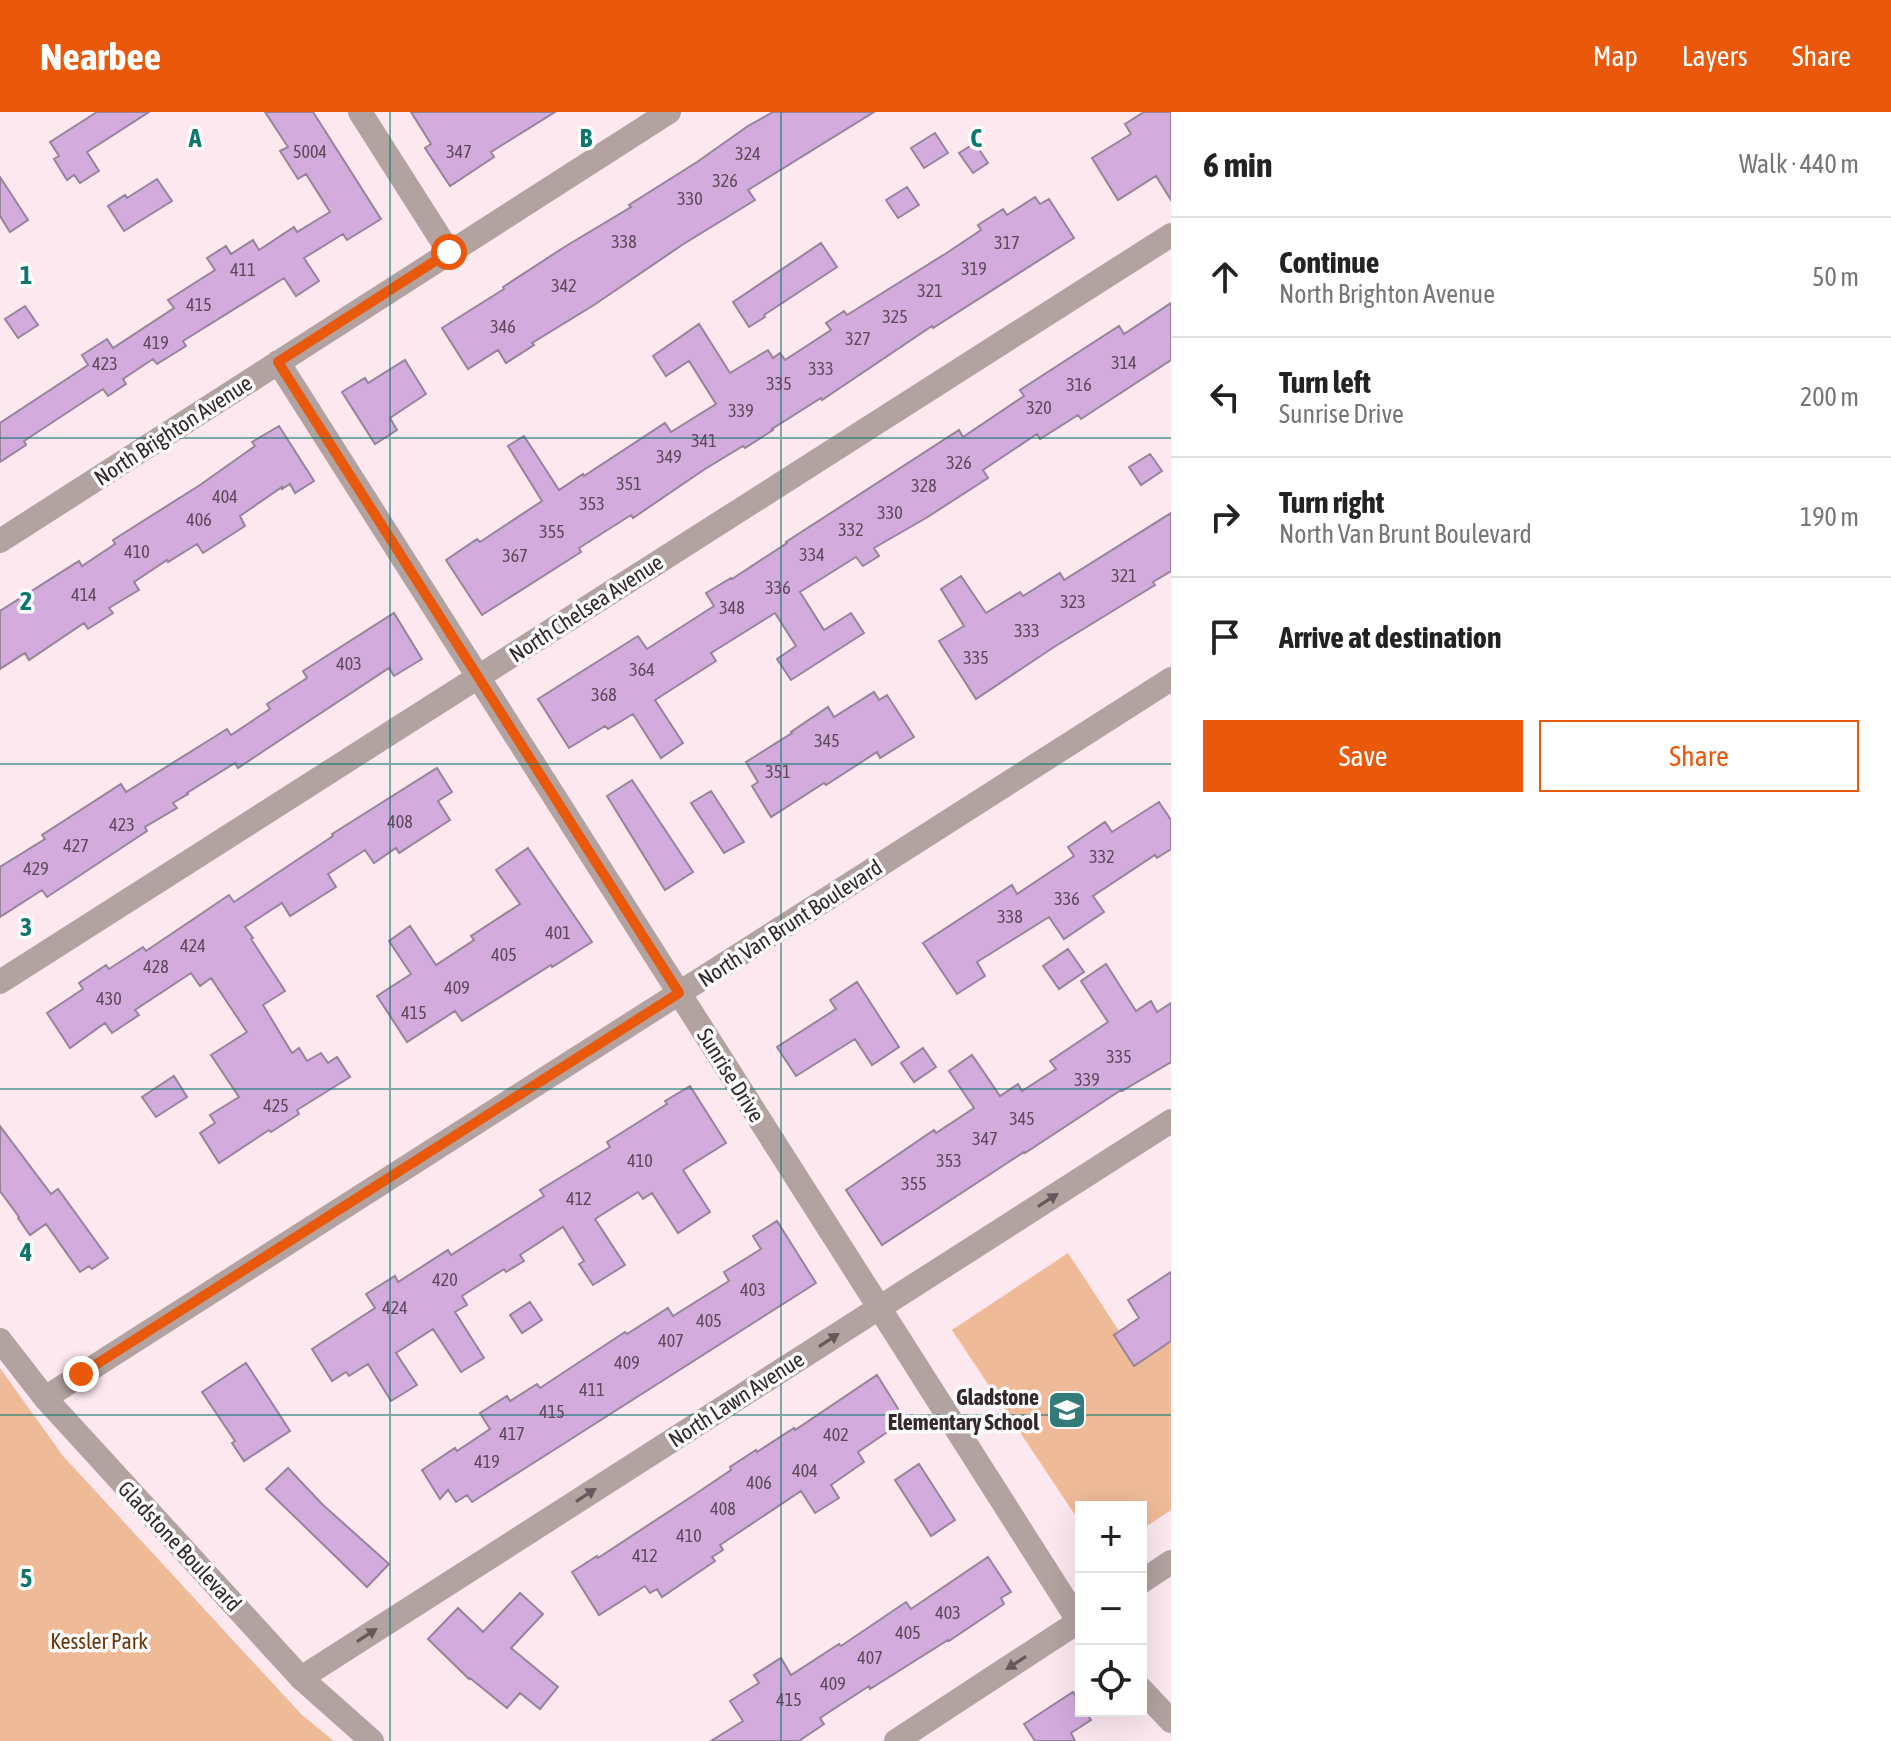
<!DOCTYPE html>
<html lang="en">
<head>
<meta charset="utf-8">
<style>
  :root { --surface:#fff; --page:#f2f2f2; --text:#222; --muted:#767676; --line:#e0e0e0; --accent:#ea580c }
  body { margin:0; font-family:"Asap Condensed",sans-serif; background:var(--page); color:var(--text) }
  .controls { position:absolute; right:24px; bottom:24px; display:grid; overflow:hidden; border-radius:0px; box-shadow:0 8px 32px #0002 }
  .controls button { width:72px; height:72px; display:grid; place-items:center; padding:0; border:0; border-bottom:2px solid var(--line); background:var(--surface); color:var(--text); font:40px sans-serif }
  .stop { position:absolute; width:24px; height:24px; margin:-18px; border:6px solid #ea580c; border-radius:50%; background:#fff }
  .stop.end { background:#ea580c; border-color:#fff; box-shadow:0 2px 8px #0008 }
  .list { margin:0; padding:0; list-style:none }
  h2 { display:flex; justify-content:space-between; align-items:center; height:104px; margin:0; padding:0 32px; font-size:34px }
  h2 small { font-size:26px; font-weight:400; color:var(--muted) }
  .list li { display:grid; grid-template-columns:52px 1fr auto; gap:24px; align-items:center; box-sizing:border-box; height:120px; padding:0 32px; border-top:2px solid var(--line) }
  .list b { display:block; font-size:30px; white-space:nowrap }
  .list p { margin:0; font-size:26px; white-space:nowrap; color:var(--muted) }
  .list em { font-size:26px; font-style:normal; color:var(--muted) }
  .actions { display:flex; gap:16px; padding:24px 32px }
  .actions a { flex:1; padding:18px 0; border:2px solid var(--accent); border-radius:0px; text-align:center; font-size:28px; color:var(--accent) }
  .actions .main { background:var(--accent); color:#fff }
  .icon { flex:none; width:44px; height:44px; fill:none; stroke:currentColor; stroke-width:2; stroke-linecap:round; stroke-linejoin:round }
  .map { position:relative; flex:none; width:1171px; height:1629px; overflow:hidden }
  header { display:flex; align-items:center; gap:48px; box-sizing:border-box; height:112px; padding:0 40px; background:var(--accent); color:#fff }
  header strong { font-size:38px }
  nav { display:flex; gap:44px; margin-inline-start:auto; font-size:28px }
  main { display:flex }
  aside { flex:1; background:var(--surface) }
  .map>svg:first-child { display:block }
  .green { fill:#eeba97 }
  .building { fill:#d3abdd; stroke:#97849b; stroke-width:2 }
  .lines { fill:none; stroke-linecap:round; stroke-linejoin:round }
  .minor { stroke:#b2a2a0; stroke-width:24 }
  .oneway { fill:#67595b }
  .route { stroke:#ea580c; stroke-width:10 }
  .grid { fill:none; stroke:#0f766e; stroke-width:2; stroke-opacity:0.55 }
  .labels { text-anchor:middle; stroke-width:7; stroke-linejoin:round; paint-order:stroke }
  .number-label { font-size:18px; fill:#5c4959 }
  .street-label { font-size:22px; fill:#35282d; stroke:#fcfcfc }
  .poi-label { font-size:22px; font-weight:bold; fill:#35282d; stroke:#fcfcfc; text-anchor:end }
  .park-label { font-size:22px; fill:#6a380b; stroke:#fcfcfc }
  .grid-label { font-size:26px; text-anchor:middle; font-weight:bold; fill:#0f766e; stroke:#fcfcfc; stroke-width:7; stroke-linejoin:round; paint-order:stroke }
</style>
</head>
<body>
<header>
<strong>Nearbee</strong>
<nav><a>Map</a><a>Layers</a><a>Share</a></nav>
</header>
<main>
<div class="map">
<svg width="1171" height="1629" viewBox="0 0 1171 1629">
  <rect width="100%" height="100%" fill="#fde8f0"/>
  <path class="green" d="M1068,1141L1119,1219L1114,1223L1171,1230V1398L1141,1418V1395H1081V1412L952,1218Z
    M0,1256L63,1344L302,1603L334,1629H0Z"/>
  <path class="building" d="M97,0H149L87,40L99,59L80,71L74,63L67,68L54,47L59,44L50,30Z
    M265,0H313L381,107L347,128L343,122L304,146L319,169L296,184L284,166L183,229L186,234L157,252L153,247L123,267L126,272L108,284L103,277L24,329L26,333L0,350V311L88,253L82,243L107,227L113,236L174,196L168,188L215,158L207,146L226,134L231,142L253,128L259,138L294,115L297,120L330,100L306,62L298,67L280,39L288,35Z
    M411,0H555L491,40L494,45L450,74L425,36L431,32Z
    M773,0H874L748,78L755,88L682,133L594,193L532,231L534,233L506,251L498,238L468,257L442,216L504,177L503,175L566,134L631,95L629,93L697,50L748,14Z
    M1144,0H1171V88L1156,64L1118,88L1092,46L1131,22L1125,12Z
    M935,21L948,41L924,56L911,36Z
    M975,31L988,51L973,61L959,41Z
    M0,65L28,108L10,120L0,104Z
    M157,67L172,89L124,119L108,94L125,83L127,86Z
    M907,75L919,93L898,106L886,88Z
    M1035,85L1040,92L1049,87L1074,126L933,216L932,214L822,288L821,286L772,317L773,318L745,336L743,334L705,357L633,406L631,403L579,436L581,440L482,503L446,448L477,427L480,430L542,389L508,334L524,324L559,378L583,362L584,364L665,311L671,320L716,292L689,249L666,264L653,244L699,212L730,261L768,238L773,246L780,241L785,248L831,218L826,211L844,199L847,203L945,142L981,118L978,113L1003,97L1007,103Z
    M821,131L837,155L764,203L765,205L749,215L733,190Z
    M1171,191V248L1081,307L1078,303L1040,327L1037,322L983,358L988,366L926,406L874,436L879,444L863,454L856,445L800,480L824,518L851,501L864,521L791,568L777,547L796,534L775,501L711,541L716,549L655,588L683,631L661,646L633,602L608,617L605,614L569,636L538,587L638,524L647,537L714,494L706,481L731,466L732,467L787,431L786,430L959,318L963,325L1024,284L1020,278L1119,214L1124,222Z
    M25,194L38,213L18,226L5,207Z
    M405,248L426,282L390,306L397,318L375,332L342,280L365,266L368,271Z
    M279,314L314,369L295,381L290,372L282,377V375L240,404L245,414L203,441L197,432L168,450L167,448L134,470L139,478L109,496L113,501L88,517L84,511L29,548L25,541L0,557V499L79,449L82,454L115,432L113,428L200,373L255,334L252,330Z
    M1150,342L1162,359L1141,373L1129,355Z
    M1171,401V459L1153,470L1155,473L1054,535L976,587L939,529L964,514L941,477L961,464L986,501L1020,480L1023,484L1060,461L1064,468Z
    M394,501L422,547L394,564L389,556L238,656L235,651L187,681L188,682L173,691L177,696L145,715L147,719L82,762L47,785L42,778L0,805V755L45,727L42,723L121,672L126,680L227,617L231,623L270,597L267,592L307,566L303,559Z
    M874,580L879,588L887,583L914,625L880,646L877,640L826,673L824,671L771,705L752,674L758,670L746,650L792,621L791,620L828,595L834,605Z
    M437,656L452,680L438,689L450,708L399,741L396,736L374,751L365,738L328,762L336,775L290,804L282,791L245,815L253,826L251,827L285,879L263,893L292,941L299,936L307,949L321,941L328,951L337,945L350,965L297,998L299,1002L271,1020L269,1018L219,1051L200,1021L215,1011L210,1003L239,985L211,943L247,920L211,866L200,874L191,861L135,898L139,903L112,921L105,911L70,936L47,901L83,877L79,871L106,853L109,857L143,835L146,839L229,783L234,790L333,724L332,722L359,705Z
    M632,668L693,760L665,778L607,684Z
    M711,679L744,730L724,741L691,691Z
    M1159,690L1171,708V737L1157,746L1155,743L1093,784L1104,800L1064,827L1049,805L977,850L985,864L957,882L923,831L1012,773L1017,782L1074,744L1068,735L1105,710L1112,720Z
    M528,736L592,830L552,855L551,853L462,909L455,899L407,930L377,884L411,862L389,829L410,814L436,853L474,828L471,824L520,792L496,758Z
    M1068,837L1084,860L1059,877L1043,854Z
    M1106,852L1136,899L1151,889L1157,900L1171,891V950L1122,979L1121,978L1025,1041L1024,1040L882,1133L846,1078L934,1018L936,1021L974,996L949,959L972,943L1000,984L1018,972L1022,979L1056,957L1050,949L1108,910L1081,869Z
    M857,870L899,935L872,953L855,927L796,964L777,935L836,897L830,888Z
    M923,936L936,955L914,970L901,951Z
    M174,964L187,985L156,1005L142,985Z
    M690,974L726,1031L683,1058L710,1100L678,1121L652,1081L643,1087L638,1080L595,1107L625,1153L593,1173L579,1152L584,1149L563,1115L520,1143L524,1149L506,1160L504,1157L462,1184L467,1193L455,1200L484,1246L461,1260L433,1217L396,1241L417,1273L391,1289L368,1252L349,1264L346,1260L332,1269L312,1237L375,1196L366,1182L395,1164L398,1170L448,1138L451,1143L544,1084L540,1078L610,1035L607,1030L667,992L665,989Z
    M0,1014L51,1082L58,1077L108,1146L92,1157L89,1154L80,1160L46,1112L30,1123L18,1106L19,1105L0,1079Z
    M777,1109L816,1171L472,1390L467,1383L456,1390L448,1378L440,1387L422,1358L455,1336L457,1339L490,1317L480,1301L507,1284L510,1289L537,1272L540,1276L625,1220L627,1222L668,1196L673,1204L729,1169L724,1160L761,1137L753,1124Z
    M1171,1160V1229L1134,1254L1114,1223L1139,1206L1128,1188Z
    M530,1190L542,1208L522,1221L510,1203Z
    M246,1251L290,1319L244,1349L232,1331L235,1329L202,1280Z
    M877,1263L905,1308L858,1340L864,1350L831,1373L839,1386L815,1401L801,1379L720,1433L723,1438L712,1445L715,1449L662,1485L657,1477L650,1481L645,1474L599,1503L572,1460L597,1444L598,1446L694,1383L731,1358L730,1355L756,1338L757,1340L794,1316L795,1318Z
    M919,1352L955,1408L931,1424L895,1368Z
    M288,1356L323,1393L389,1452L367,1475L266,1377Z
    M988,1445L1011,1480L1001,1486L1004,1492L949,1529L948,1528L870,1577L869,1574L820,1606L824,1612L799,1629H711L743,1609L730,1589L759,1571L754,1563L781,1546L791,1563L839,1532L841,1534L906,1490L911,1497Z
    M520,1481L543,1502L511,1536L558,1575L540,1597L520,1581L507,1596L470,1566L469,1567L428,1527L458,1496L483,1520Z
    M1073,1580L1081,1593V1599H1085L1091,1608L1071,1621L1075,1629H1035L1024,1612Z"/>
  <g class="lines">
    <path class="minor" d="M360,0L449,140
      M278,250L1081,1513
      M0,429L669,0
      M0,870L1171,123
      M0,1228L45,1286L301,1566L372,1629
      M45,1286L1171,567
      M1141,1470L1171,1450
      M301,1566L1171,1009
      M1141,1577L1171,1609
      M896,1629L1081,1508"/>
  </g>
  <defs><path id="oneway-solid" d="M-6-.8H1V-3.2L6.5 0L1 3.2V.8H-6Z" transform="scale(2)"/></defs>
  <g class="oneway">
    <use href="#oneway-solid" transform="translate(1048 1088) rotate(-33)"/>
    <use href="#oneway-solid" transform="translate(829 1228) rotate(-33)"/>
    <use href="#oneway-solid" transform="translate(586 1383) rotate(-33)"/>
    <use href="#oneway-solid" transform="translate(367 1523) rotate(-33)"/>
    <use href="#oneway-solid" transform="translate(1016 1551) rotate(147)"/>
  </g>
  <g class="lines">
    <path class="route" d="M81,1262L679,881L278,250L449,140"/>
  </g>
  <path class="grid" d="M390,0V1629M781,0V1629M0,326H1171M0,652H1171M0,977H1171M0,1303H1171"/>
  <defs>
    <symbol id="school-square" viewBox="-11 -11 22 22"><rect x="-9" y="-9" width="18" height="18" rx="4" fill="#337b79" stroke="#fcfcfc"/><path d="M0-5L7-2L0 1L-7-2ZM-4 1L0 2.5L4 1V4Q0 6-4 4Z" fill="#fff"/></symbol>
  </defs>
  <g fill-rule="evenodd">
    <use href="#school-square" x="1045" y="1276" width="44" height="44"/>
  </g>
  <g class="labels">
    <g class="number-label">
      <text x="310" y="46">5004</text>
      <text x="459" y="46">347</text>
      <text x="748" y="48">324</text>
      <text x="725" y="75">326</text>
      <text x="690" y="93">330</text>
      <text x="624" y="136">338</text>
      <text x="1007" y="137">317</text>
      <text x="974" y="163">319</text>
      <text x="243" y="164">411</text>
      <text x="564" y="180">342</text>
      <text x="930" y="185">321</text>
      <text x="199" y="199">415</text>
      <text x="895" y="211">325</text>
      <text x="503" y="221">346</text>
      <text x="858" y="233">327</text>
      <text x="156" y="237">419</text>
      <text x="1124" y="257">314</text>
      <text x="105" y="258">423</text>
      <text x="821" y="263">333</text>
      <text x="779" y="278">335</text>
      <text x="1079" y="279">316</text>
      <text x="1039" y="302">320</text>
      <text x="741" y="305">339</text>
      <text x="704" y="335">341</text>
      <text x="669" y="351">349</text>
      <text x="959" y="357">326</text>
      <text x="629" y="378">351</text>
      <text x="924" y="380">328</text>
      <text x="225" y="391">404</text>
      <text x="592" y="398">353</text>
      <text x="890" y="407">330</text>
      <text x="199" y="414">406</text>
      <text x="851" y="424">332</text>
      <text x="552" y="426">355</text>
      <text x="137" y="446">410</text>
      <text x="812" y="449">334</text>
      <text x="515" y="450">367</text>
      <text x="1124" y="470">321</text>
      <text x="778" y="482">336</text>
      <text x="84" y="489">414</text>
      <text x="1073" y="496">323</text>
      <text x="732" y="502">348</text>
      <text x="1027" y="525">333</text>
      <text x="976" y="552">335</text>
      <text x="349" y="558">403</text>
      <text x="642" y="564">364</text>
      <text x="604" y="589">368</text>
      <text x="827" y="635">345</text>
      <text x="778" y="666">351</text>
      <text x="400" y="716">408</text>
      <text x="122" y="719">423</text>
      <text x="76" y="740">427</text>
      <text x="1102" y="751">332</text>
      <text x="36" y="763">429</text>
      <text x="1067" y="793">336</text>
      <text x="1010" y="811">338</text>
      <text x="558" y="827">401</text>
      <text x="193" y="840">424</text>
      <text x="504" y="849">405</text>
      <text x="156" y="861">428</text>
      <text x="457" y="882">409</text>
      <text x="109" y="893">430</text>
      <text x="414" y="907">415</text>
      <text x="1119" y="951">335</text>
      <text x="1087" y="974">339</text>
      <text x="276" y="1000">425</text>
      <text x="1022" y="1013">345</text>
      <text x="985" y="1033">347</text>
      <text x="640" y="1055">410</text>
      <text x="949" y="1055">353</text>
      <text x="914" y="1078">355</text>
      <text x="579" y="1093">412</text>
      <text x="445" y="1174">420</text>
      <text x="753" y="1184">403</text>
      <text x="395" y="1202">424</text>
      <text x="709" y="1215">405</text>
      <text x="671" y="1235">407</text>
      <text x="627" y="1257">409</text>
      <text x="592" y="1284">411</text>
      <text x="552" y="1306">415</text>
      <text x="512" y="1328">417</text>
      <text x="836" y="1329">402</text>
      <text x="487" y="1356">419</text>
      <text x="805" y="1365">404</text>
      <text x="759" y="1377">406</text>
      <text x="723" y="1403">408</text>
      <text x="689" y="1430">410</text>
      <text x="645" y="1450">412</text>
      <text x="948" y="1507">403</text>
      <text x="908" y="1527">405</text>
      <text x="870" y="1552">407</text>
      <text x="833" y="1578">409</text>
      <text x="789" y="1594">415</text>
    </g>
    <g class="street-label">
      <text transform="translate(173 318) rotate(-33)" y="8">North Brighton Avenue</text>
      <text transform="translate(586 496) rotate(-33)" y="8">North Chelsea Avenue</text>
      <text transform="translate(790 811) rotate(-33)" y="8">North Van Brunt Boulevard</text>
      <text transform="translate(731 963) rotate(58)" y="8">Sunrise Drive</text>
      <text transform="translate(736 1287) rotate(-33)" y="8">North Lawn Avenue</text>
      <text transform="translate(180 1434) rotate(47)" y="8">Gladstone Boulevard</text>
    </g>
    <g class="poi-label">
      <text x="1039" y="1293">Gladstone<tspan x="1039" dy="25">Elementary School</tspan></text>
    </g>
    <g class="park-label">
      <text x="99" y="1537">Kessler Park</text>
    </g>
  </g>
  <g class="grid-label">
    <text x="195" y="35">A</text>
    <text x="586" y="35">B</text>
    <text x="976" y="35">C</text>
    <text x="26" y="172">1</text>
    <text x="26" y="498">2</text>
    <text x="26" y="824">3</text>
    <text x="26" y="1149">4</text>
    <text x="26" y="1475">5</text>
  </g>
</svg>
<div class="controls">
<button>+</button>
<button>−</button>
<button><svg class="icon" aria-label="locate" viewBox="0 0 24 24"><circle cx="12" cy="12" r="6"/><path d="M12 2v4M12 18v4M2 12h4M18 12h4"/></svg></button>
</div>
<div class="stop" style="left:449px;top:140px"></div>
<div class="stop end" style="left:81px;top:1262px"></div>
</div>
<aside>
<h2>6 min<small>Walk · 440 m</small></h2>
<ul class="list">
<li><svg class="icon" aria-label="ahead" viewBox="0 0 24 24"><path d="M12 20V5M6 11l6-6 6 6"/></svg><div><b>Continue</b><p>North Brighton Avenue</p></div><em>50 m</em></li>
<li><svg class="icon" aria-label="left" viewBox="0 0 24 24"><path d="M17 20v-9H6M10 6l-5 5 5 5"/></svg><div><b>Turn left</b><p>Sunrise Drive</p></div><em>200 m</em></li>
<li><svg class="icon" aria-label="right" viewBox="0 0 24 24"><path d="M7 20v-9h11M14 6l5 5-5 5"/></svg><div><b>Turn right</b><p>North Van Brunt Boulevard</p></div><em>190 m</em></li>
<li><svg class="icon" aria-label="arrive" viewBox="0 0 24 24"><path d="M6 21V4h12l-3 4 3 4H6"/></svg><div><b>Arrive at destination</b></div></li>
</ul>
<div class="actions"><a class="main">Save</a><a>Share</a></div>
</aside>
</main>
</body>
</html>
